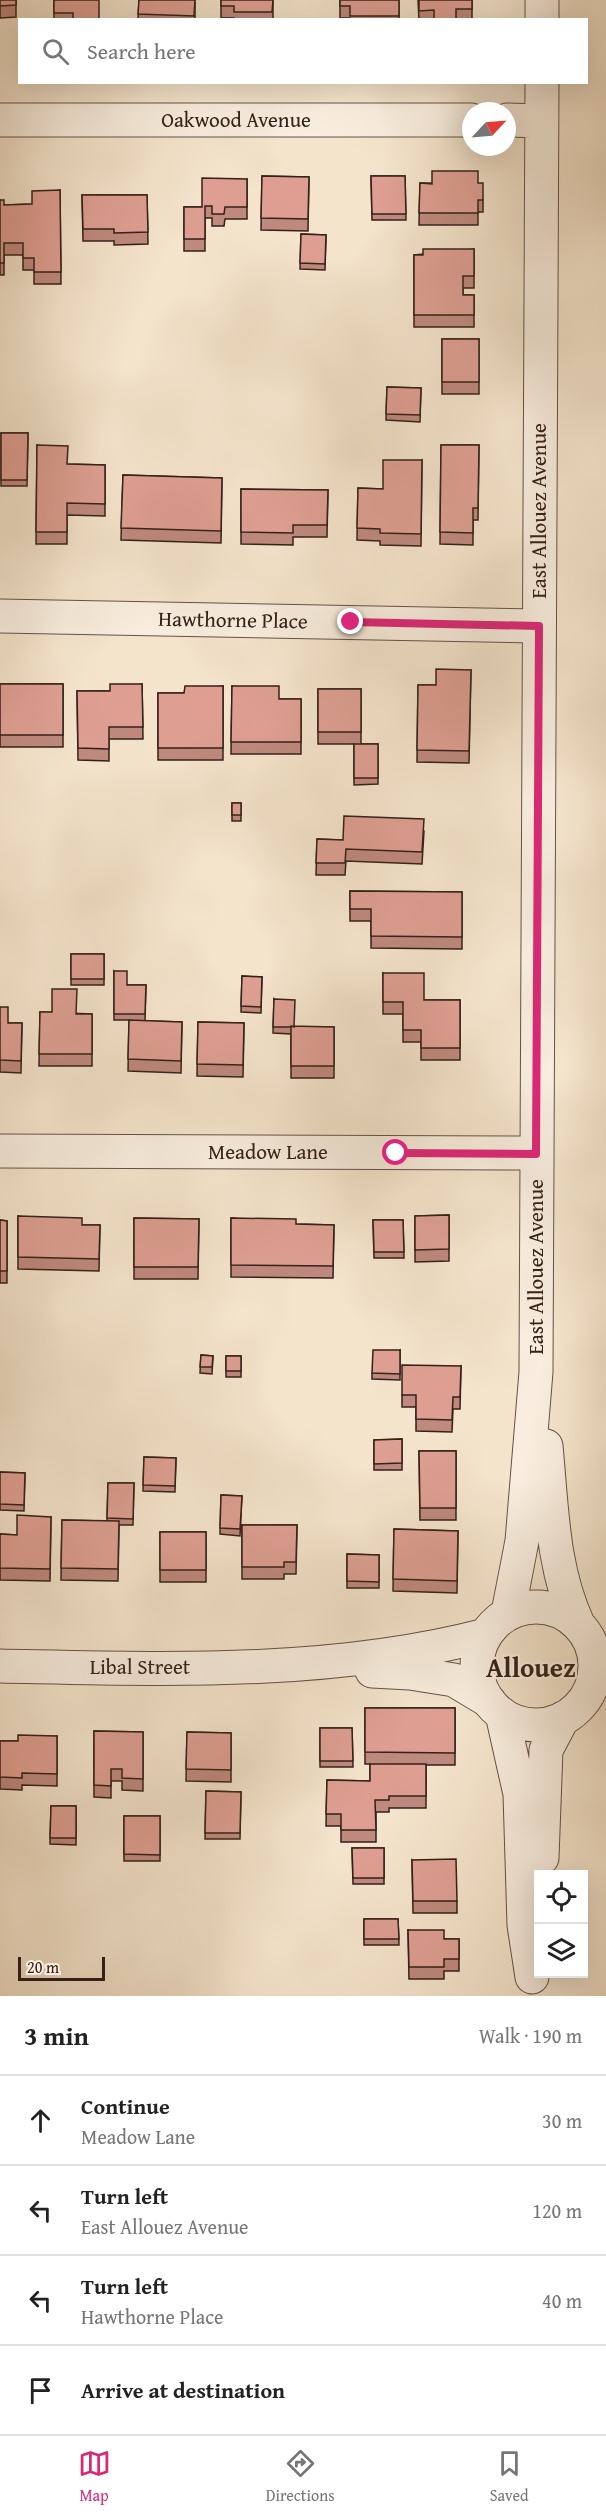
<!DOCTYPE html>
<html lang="en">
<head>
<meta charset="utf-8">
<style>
  :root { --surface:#fff; --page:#f2f2f2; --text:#222; --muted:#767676; --line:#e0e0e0; --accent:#db2777 }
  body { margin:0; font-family:"Gentium Book Plus",serif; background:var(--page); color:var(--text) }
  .controls { position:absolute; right:18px; bottom:18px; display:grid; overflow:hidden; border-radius:0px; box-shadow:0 6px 24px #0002 }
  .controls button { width:54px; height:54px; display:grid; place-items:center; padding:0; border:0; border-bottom:2px solid var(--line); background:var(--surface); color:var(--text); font:30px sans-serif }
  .compass { position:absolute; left:462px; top:102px; width:54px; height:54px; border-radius:50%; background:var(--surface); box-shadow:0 6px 24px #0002; rotate:64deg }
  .scale { position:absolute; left:18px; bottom:15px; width:87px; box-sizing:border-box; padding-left:6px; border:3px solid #352119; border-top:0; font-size:16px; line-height:21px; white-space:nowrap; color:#352119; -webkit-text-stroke:4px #f8edde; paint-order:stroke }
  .stop { position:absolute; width:18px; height:18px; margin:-14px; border:4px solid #db2777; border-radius:50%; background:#fff }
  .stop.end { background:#db2777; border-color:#fff; box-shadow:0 2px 6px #0008 }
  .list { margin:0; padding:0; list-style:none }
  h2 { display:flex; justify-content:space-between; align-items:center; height:78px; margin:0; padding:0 24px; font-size:26px }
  h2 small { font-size:20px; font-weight:400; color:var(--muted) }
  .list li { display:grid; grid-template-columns:39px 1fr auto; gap:18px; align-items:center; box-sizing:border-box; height:90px; padding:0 24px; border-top:2px solid var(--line) }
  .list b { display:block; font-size:22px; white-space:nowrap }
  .list p { margin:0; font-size:20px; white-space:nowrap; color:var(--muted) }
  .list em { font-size:20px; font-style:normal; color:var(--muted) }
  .icon { flex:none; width:33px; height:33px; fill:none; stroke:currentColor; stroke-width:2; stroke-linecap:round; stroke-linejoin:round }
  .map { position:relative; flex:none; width:606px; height:1996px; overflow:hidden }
  .search { position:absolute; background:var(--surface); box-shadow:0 6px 24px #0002; left:18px; right:18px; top:18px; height:66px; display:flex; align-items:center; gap:15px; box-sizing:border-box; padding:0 21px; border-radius:0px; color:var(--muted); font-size:22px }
  .sheet { height:438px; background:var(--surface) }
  nav { display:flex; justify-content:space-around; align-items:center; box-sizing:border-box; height:84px; border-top:2px solid var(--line); background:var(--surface); font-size:16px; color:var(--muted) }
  nav a { display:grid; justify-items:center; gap:3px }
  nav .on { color:var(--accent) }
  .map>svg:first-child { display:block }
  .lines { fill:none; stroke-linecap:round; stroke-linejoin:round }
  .minor-casing { stroke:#655246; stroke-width:35 }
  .minor { stroke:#f8edde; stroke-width:33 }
  .wall { fill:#bf897e; stroke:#352119; stroke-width:1.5 }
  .building { fill:#de9f92; stroke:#352119; stroke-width:1.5 }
  .route { stroke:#db2777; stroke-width:8 }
  .labels { text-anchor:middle; stroke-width:4.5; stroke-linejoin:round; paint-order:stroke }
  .street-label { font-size:21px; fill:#352119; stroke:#f8edde }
  .district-label { font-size:27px; font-weight:bold; fill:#352119; stroke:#f8edde }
</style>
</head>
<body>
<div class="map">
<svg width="606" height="1996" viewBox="0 0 606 1996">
  <rect width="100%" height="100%" fill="#f4e4cc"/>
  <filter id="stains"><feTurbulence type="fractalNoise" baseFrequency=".00333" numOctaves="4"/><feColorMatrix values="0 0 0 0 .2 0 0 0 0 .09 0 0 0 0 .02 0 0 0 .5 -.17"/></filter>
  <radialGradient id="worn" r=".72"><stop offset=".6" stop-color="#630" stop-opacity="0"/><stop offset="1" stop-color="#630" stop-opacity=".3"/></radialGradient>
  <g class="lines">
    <defs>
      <path id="minor" d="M542,20V0
        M0,120H471
        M507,120L541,121
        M0,616L539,626
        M0,1151L536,1153
        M546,1446C552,1507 552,1568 578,1624
        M477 1666a59 59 0 1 1 118 0a59 59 0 1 1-118 0Z
        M508,1613L522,1541L536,1372L542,82
        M0,1666C161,1669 329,1676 486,1635
        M372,1671L410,1673L454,1680L489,1701
        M502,1714L520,1794L524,1925L532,1977
        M542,1858L546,1750L563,1718"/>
    </defs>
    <use href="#minor" class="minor-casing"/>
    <use href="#minor" class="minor"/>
  </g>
  <path class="wall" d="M0,0H16V17L0,18Z
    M54,0L99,20H54Z
    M139,0H195V20H138Z
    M221,0H273V20H234V18H221Z
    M340,0H399V20H350V18H340Z
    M418,0H472V20H419Z
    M262,176L309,177L308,231L261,230Z
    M371,176H405L406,220H372Z
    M247,179V219H225L224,226H212V218H205V251H184V207H202Z
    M420,183H478L483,200V212H478V225H419Z
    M60,190L61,284H34V270H23V255H4V275H0V200L4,205L32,204Z
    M82,195H147L148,244L114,245V241H83Z
    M301,234L326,235L325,270L300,269Z
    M474,249V288H463V295H474V327H414V255Z
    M442,339H479V394H442Z
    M387,387L421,388L420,422L386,420Z
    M1,433H28L27,486H1Z
    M37,445L67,464L105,465V516L67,515V544H36Z
    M441,445H479L478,520H473V545L440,544Z
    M422,460L421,546L380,545V541L357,540L358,488L383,489Z
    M123,475L222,478L221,543L121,540Z
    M241,489L328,490L327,537H293V545L241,544Z
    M471,670L469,763L417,762L418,685H436Z
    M0,684H63V747H0Z
    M142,684L143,739H109V761L78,760L77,691H110Z
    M223,686V760H158V693H184Z
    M232,686L279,699H301V754H231Z
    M318,689H361V744H378V784L354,785V744H318Z
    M232,803H241V821H232Z
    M424,831L422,864L346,861L345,875H316L317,839L343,840Z
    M350,891L462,892V949L371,948V921H350Z
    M71,954H104V985H71Z
    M114,971L127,985H146L145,1021L182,1022L181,1073L128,1071L129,1020H114Z
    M383,973L424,1000H460V1060H421V1042H403V1014H383Z
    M242,976L262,977L261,1013L241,1012Z
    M274,999L294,1027H334V1078H291V1034L273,1033Z
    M0,1007L8,1023H22L21,1073L0,1072Z
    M40,1012L92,1014V1066H39Z
    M198,1022L244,1023L243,1077L197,1076Z
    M449,1215V1261L415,1262V1216Z
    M18,1216L82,1225H100L99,1271L18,1269Z
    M134,1218L199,1219L198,1279H134Z
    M231,1218L296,1224L334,1225L333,1278L231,1277Z
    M0,1220L7,1221V1283H0Z
    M373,1220H403L404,1258H374Z
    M400,1350V1380L372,1379V1373Z
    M201,1355L213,1356L212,1374L200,1373Z
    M226,1356H241V1377H226Z
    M461,1366L460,1409H453L452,1432L416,1431V1407H402V1395Z
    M402,1439V1470H374V1440Z
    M419,1451H456V1520H420Z
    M144,1457L176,1458L175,1492L143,1491Z
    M0,1472L25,1473L24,1511L0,1510Z
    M108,1483H134L133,1525H119L118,1581L61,1580L62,1520L107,1521Z
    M221,1495L242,1496L240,1536L220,1534Z
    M51,1517L50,1581L0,1580V1534L17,1535Z
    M242,1525H297L296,1574H284V1579H242Z
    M394,1529L458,1531L457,1593L393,1591Z
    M160,1532H206V1582H160Z
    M347,1554L379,1555V1588H347Z
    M365,1708H455V1765H426V1808H389V1812H376V1842H341V1826H326L327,1780L370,1781V1764H365Z
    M320,1728H352L353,1767H320Z
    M94,1731L143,1732V1791L122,1790V1781H111V1798L94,1797Z
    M187,1732L231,1733V1782L186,1781Z
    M57,1736V1786L22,1785V1790L0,1789V1741H18Z
    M206,1791L241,1792L240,1839H205Z
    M51,1806H76V1845L50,1844Z
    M124,1816H160V1861H124Z
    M352,1848H384V1884H353Z
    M412,1860L457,1901V1913H413Z
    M364,1919H398L399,1945H364Z
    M408,1930L444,1939H459V1971H444V1979H409Z"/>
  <path class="building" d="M0,0H16V5L0,6Z
    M54,0H99V20H73V13H54Z
    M139,0H195L194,16L138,14Z
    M221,0H273L272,12H234V6H221Z
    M340,0H399V16H350V6H340Z
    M419,0H472V9H456V19H434V10L419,11Z
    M432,171H478V183H483V200H478V213H419L420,183L432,184Z
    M262,176L309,177L308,219L261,218Z
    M371,176H405L406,214H372Z
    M202,178L247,179V207H225L224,214H212V206H205V239H184V207H202Z
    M60,190L61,272H34V258H23V243H4V263H0V200H4V205L32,204V191Z
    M82,195H147L148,232L114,233V229H83Z
    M301,234L326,235L325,264L300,263Z
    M423,249H474V276H463V295H474V315H414V255H423Z
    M442,339H479V382H442Z
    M387,387L421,388L420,415L386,414Z
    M1,433H28L27,480H1Z
    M37,445L68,446L67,464L105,465V504L67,503V532H36Z
    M441,445H479L478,508H473V533L440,532Z
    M383,460H422L421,534L380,533V529L357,528L358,488L383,489Z
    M123,475L222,478L221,531L121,528Z
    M241,489L328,490L327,525H293V533L241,532Z
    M436,669L471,670L469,751L417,750L418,685H436Z
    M0,684H63V735H0Z
    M110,684H142L143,727H109V749L78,748L77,691H110Z
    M185,686H223V748H158V693H184Z
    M232,686H279V699H301V742H231Z
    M318,689H361V732H318Z
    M354,744H378V778H354Z
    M232,803H241V815H232Z
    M344,816L424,819L422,852L346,849L345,863H316L317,839L343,840Z
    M350,891L462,892V937L371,936V909H350Z
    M71,954H104V979H71Z
    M114,971H127V985H146L145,1014H114Z
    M383,973H424V1000H460V1048H421V1030H403V1002H383Z
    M242,976L262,977L261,1007L241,1006Z
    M52,989H77L76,1014H92V1054H39L40,1012H52Z
    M274,999L295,1000L294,1027L291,1026V1027H273Z
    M0,1007H8V1023H22L21,1061L0,1060Z
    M129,1020L182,1022L181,1061L128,1059Z
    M198,1022L244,1023L243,1065L197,1064Z
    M291,1026L334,1027V1066H291Z
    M449,1215V1249L415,1250V1216Z
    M18,1216L82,1218V1225H100L99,1259L18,1257Z
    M134,1218L199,1219L198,1267H134Z
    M231,1218L296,1219V1224L334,1225L333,1266L231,1265Z
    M0,1220L7,1221V1271H0Z
    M373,1220H403L404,1252H374Z
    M373,1350H400V1374L372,1373Z
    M201,1355L213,1356L212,1367H200Z
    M226,1356H241V1371H226Z
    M402,1365L461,1366L460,1397H453L452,1420L416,1419V1395H402Z
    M402,1439V1463L374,1464V1440Z
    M419,1451H456V1508H420Z
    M144,1457L176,1458L175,1486L143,1485Z
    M0,1472L25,1473L24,1505L0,1504Z
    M108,1483H134L133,1519L107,1518Z
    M221,1495L242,1496L240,1529L220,1528Z
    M17,1515L51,1517L50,1569L0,1568V1534L17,1535Z
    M62,1520L119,1521L118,1569L61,1568Z
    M242,1525H297L296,1562H284V1567H242Z
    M394,1529L458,1531L457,1581L393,1579Z
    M160,1532H206V1570H160Z
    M347,1554L379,1555V1582L347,1581Z
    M365,1708H455V1753L365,1752Z
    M320,1728H352L353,1761H320Z
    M94,1731L143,1732V1779L122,1778V1769H111V1786L94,1785Z
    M187,1732L231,1733V1770L186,1769Z
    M18,1735L57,1736V1774L22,1773V1778L0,1777V1741H18Z
    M370,1764H426V1796H389V1800H375L376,1830H341V1814H326L327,1780L370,1781Z
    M206,1791L241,1792L240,1833H205Z
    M51,1806H76V1838H50Z
    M124,1816H160V1855L124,1854Z
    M352,1848H384V1878H353Z
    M456,1859L457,1901H413L412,1860Z
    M364,1919H398L399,1939H364Z
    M408,1930H444V1939H459V1959H444V1967H409Z"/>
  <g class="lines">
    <path class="route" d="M351,622L539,626L536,1154L396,1153"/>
  </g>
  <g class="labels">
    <g class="street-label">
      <text x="236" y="127">Oakwood Avenue</text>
      <text transform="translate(539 511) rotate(-90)" y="7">East Allouez Avenue</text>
      <text transform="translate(233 620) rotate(1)" y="7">Hawthorne Place</text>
      <text x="268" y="1159">Meadow Lane</text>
      <text transform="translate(536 1267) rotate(-90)" y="7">East Allouez Avenue</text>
      <text x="140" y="1674">Libal Street</text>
    </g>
    <g class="district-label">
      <text x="531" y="1677">Allouez</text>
    </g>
  </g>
  <rect width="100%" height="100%" filter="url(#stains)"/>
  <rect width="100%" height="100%" fill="url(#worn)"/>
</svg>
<div class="controls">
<button><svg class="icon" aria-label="locate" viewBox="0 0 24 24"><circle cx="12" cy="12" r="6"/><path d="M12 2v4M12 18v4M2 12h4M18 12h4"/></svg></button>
<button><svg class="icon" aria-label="layers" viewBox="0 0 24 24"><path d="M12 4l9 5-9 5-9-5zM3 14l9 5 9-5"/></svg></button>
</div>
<svg class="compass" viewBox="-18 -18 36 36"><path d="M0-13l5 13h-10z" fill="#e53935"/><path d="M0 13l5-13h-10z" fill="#767676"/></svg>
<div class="scale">20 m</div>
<div class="stop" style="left:396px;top:1153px"></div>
<div class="stop end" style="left:351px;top:622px"></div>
<div class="search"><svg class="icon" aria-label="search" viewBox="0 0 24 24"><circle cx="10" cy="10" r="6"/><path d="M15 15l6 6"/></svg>Search here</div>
</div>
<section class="sheet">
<h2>3 min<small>Walk · 190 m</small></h2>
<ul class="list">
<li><svg class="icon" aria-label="ahead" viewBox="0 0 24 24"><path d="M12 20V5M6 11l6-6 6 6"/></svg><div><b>Continue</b><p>Meadow Lane</p></div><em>30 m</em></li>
<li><svg class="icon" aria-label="left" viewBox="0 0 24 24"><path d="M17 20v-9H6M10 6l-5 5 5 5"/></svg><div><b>Turn left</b><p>East Allouez Avenue</p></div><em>120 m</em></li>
<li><svg class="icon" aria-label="left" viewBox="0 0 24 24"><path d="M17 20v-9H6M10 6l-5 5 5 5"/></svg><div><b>Turn left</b><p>Hawthorne Place</p></div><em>40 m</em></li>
<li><svg class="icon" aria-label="arrive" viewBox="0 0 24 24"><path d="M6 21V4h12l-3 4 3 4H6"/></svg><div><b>Arrive at destination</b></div></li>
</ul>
</section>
<nav>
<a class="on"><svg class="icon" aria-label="map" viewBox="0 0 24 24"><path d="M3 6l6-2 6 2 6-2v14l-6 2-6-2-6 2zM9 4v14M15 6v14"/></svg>Map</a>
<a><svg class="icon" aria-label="directions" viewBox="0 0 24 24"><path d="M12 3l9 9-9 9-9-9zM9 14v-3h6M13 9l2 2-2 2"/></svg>Directions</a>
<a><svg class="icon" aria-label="saved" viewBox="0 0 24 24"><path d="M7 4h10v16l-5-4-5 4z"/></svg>Saved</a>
</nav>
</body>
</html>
